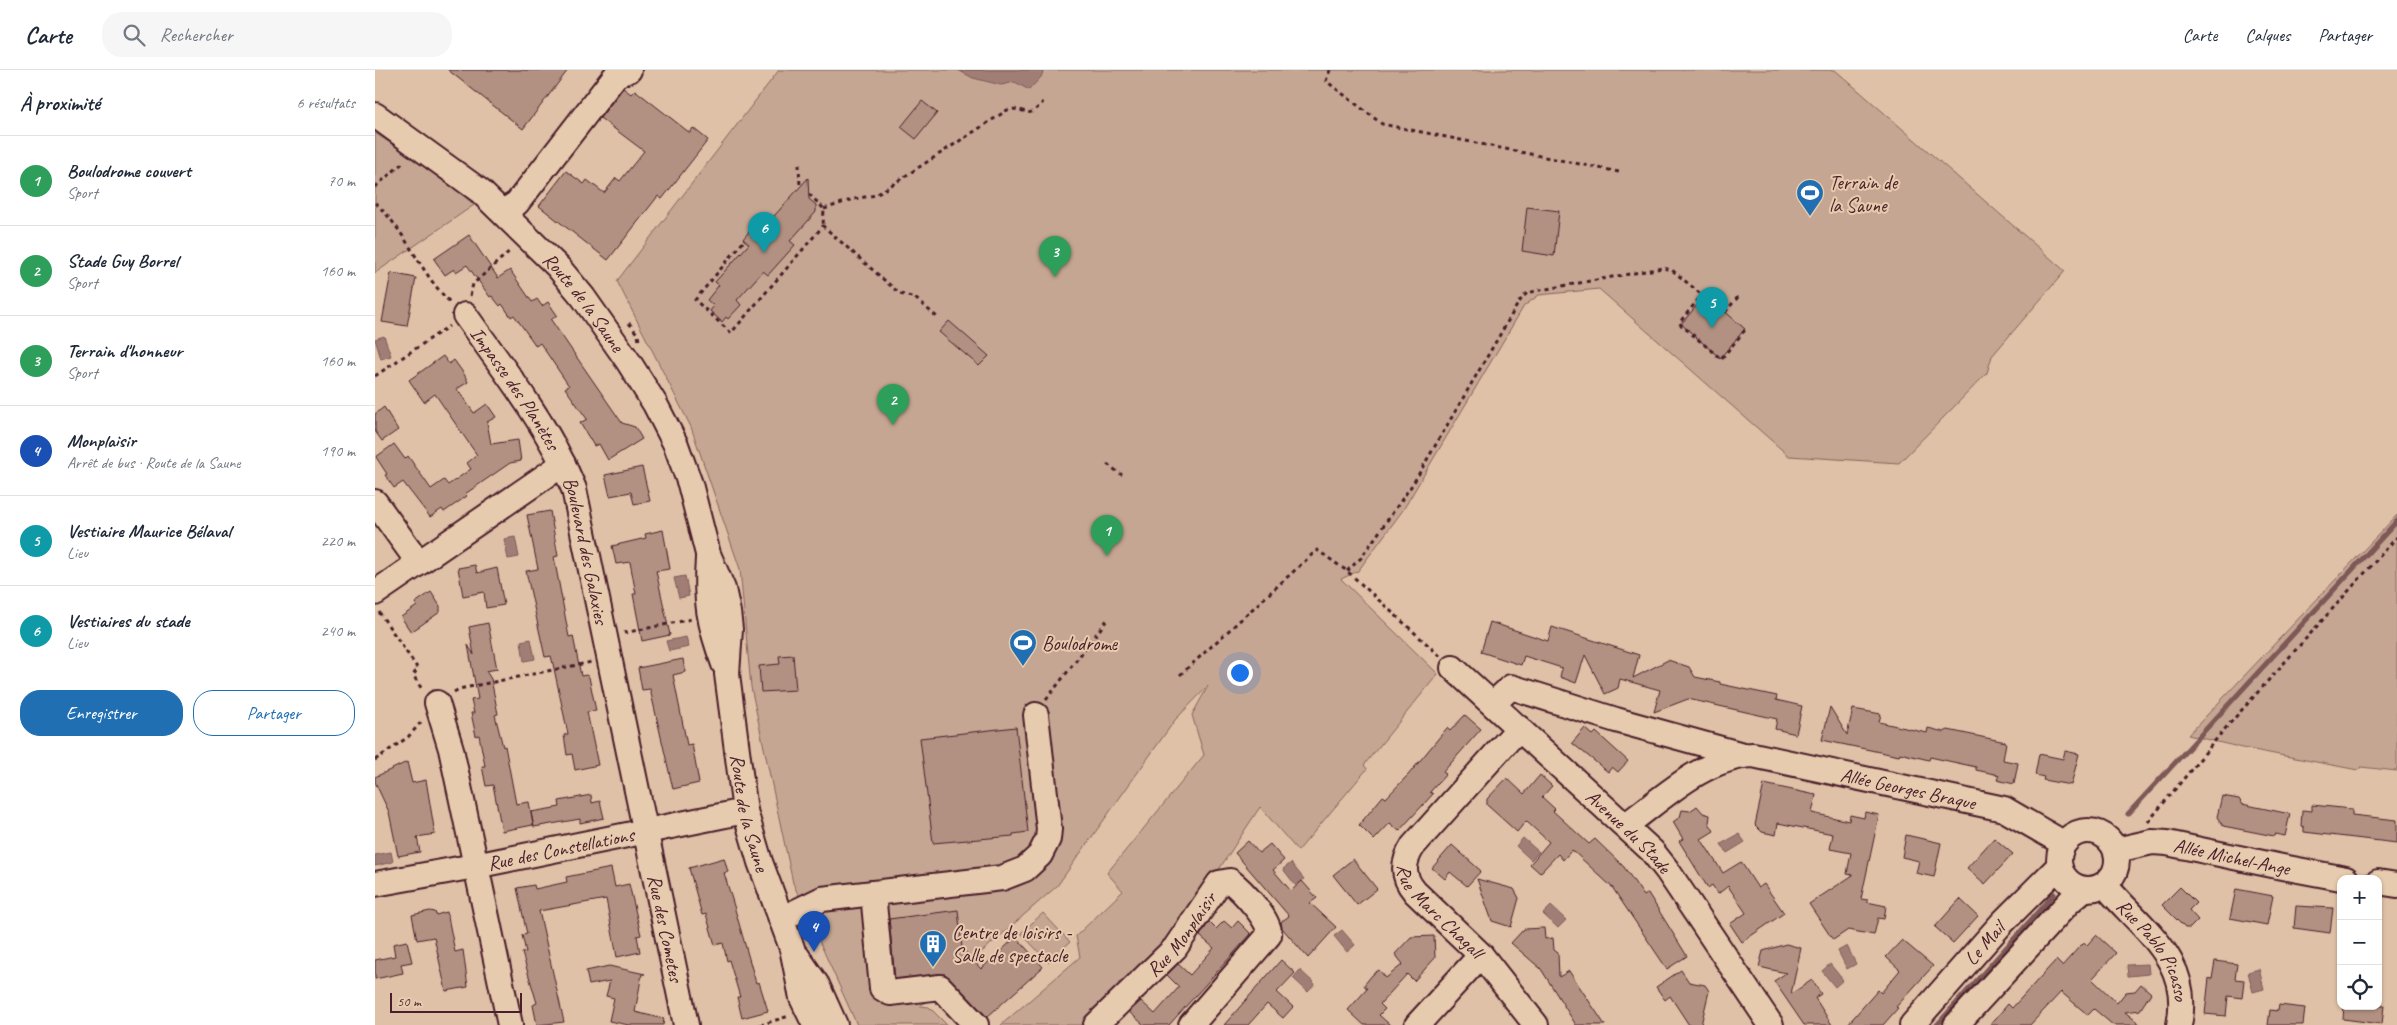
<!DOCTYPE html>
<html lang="fr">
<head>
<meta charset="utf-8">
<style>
  :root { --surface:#fff; --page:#f6f6f7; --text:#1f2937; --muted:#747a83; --line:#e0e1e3; --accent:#1f6fb2 }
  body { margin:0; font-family:Caveat,sans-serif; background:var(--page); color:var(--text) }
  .controls { position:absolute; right:15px; bottom:15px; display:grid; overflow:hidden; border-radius:10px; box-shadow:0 1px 4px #0004 }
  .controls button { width:45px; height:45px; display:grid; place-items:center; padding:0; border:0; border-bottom:1px solid var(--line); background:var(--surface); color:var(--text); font:25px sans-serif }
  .scale { position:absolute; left:15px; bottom:12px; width:132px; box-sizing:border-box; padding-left:5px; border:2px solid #4a1f2b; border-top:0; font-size:14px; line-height:18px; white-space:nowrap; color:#4a1f2b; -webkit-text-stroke:4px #e7cbae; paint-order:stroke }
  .you { position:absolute; left:864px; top:602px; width:18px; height:18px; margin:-12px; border:4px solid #fff; border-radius:50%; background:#1a73e8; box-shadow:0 0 0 8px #1a73e833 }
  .badge { display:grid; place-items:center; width:32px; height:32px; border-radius:50%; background:var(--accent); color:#fff; font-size:16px; font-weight:700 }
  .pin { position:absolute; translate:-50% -41px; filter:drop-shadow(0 1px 2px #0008) }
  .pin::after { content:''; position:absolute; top:26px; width:18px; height:15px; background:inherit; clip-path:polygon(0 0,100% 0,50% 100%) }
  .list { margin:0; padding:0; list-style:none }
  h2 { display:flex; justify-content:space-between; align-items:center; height:65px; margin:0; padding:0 20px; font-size:21px }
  h2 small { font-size:16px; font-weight:400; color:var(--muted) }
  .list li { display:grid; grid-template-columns:32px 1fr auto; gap:15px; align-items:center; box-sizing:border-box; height:90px; padding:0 20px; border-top:1px solid var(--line) }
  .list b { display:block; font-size:19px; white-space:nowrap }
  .list p { margin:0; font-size:16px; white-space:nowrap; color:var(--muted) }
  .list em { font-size:16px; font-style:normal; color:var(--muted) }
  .actions { display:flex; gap:10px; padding:15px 20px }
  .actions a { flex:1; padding:11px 0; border:1px solid var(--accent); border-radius:20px; text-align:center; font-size:18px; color:var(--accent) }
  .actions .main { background:var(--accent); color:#fff }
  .icon { flex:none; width:28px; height:28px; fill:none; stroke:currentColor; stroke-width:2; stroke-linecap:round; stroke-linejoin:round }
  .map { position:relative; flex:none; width:2022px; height:955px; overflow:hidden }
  header { display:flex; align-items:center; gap:30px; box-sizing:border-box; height:70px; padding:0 25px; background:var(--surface); border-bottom:1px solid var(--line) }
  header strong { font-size:24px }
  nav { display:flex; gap:28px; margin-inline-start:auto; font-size:18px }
  .search { width:350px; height:45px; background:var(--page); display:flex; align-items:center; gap:12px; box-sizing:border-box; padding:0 18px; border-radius:20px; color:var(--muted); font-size:19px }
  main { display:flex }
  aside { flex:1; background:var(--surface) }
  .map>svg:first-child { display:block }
  .green { fill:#c5a692; stroke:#88625e }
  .water { fill:#a17e74; stroke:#7e5857 }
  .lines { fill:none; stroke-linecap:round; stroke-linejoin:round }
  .stream { stroke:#7e5857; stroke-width:5 }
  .building { fill:#b29182; stroke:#4a1f2b }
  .minor-casing { stroke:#4a1f2b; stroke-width:28 }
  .path { stroke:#4a1f2b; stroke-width:3; stroke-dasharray:4 4; stroke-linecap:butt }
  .minor { stroke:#e7cbae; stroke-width:24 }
  .labels { text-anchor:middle; stroke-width:4; stroke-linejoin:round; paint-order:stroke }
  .poi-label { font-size:20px; fill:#4a1f2b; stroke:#e7cbae; text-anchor:start }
  .street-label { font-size:20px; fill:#4a1f2b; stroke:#e7cbae }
</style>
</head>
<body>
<header>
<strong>Carte</strong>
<div class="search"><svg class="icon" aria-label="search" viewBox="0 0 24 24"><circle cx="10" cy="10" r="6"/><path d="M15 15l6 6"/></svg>Rechercher</div>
<nav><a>Carte</a><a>Calques</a><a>Partager</a></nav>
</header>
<main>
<aside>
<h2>À proximité<small>6 résultats</small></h2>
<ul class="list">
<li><span class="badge" style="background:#2e9e5b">1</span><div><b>Boulodrome couvert</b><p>Sport</p></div><em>70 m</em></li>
<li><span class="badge" style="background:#2e9e5b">2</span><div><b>Stade Guy Borrel</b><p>Sport</p></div><em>160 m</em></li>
<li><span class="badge" style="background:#2e9e5b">3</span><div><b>Terrain d'honneur</b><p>Sport</p></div><em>160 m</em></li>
<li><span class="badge" style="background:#1a4fb4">4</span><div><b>Monplaisir</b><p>Arrêt de bus · Route de la Saune</p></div><em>190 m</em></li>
<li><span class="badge" style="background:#0f9aa8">5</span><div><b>Vestiaire Maurice Bélaval</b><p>Lieu</p></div><em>220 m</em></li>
<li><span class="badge" style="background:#0f9aa8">6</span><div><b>Vestiaires du stade</b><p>Lieu</p></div><em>240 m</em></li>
</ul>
<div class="actions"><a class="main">Enregistrer</a><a>Partager</a></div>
</aside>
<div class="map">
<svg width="2022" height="955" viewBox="0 0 2022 955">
  <rect width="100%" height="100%" fill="#dec1a6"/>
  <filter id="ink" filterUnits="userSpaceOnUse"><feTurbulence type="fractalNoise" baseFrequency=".02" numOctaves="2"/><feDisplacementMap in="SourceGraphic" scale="10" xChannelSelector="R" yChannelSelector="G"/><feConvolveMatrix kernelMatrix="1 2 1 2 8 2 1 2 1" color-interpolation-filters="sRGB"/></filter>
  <g filter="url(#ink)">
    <path class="green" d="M404,0H1460L1690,201L1617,286L1612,303L1524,393L1414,386L1224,219L1164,225L1149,236L1028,440L983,501L966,509L1063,604L989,695L992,699L923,781L885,737L804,860L786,882L706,955H626L705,887L701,866L748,821L732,803L829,685L817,645L833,616L800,650L682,816L545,936L554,937L572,955H482L418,813L376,617L365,499L316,357L242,211Z
      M0,63L69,108L99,135L0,203Z
      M2022,445V701L1986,697L1983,700L1868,678L1813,665Z
      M668,843L695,872L673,892L646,863Z"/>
    <path class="water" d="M583,0H669L666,7L654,20L640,12L626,15L598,8Z
      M9,266L16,286L6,289L0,269Z
      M140,467L144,487L133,489L129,469Z
      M310,506L314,526L304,528L299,508Z
      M311,567L314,577L294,581L291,571Z
      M156,569L160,589L149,591L146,571Z
      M1364,764L1370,772L1352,783L1346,774Z
      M1148,768L1164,782L1156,790L1141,776Z
      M16,782L18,792L0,796V785Z
      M916,793L929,809L921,816L908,799Z
      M1176,836L1191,850L1183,858L1168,844Z
      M967,860L980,875L972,882L959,866Z
      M1472,876L1481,894L1472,899L1463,881Z
      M1455,894L1468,910L1460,917L1447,901Z
      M1773,894L1774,904L1753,906L1752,895Z
      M1884,899L1889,919L1878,922L1873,902Z
      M925,900L940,914L933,922L918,908Z"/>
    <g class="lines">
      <path class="stream" d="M1753,744L2022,451
        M1562,955L1679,824"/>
    </g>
    <path class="building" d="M73,0H193L148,59Z
      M248,18L256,24L260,20L315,63L318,58L333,70L287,129L283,126L233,190L164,136L191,101L209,114L212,110L229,123L241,108L245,111L269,81L225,48Z
      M547,31L562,43L541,69L526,57Z
      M433,108L434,129L441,135V142L415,171L420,175L393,205L388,201L362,230L366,235L353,249L351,247L347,252L335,241L339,236L332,230L344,215L340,212L374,174L368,169L377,158L383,164Z
      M1152,137L1184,141L1179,186L1147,181Z
      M94,165L123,208L135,200L157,232L162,229L167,236L173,232L182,245L176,250L247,353L260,357L267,369L233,390L224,374L219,376L205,353L212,349L190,318L194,316L165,273L161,276L139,245L136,247L127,234L125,236L117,226L115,227L92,195L81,202L79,199L70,205L59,189Z
      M16,203L41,208L32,256L7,252Z
      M1331,225L1370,259L1345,288L1306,254Z
      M574,251L614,286L604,296L564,262Z
      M68,286L74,294L79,290L89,304L93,312L82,319L99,343L112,334L121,347L112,352L116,374L143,370L146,391L135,393L90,424L92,426L69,442L67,439L55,447L28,412L19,418L10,405L12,404L1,387L19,374L30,389L33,386L56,419L69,410L73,415L96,399L92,393L102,385L60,324L49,332L34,310Z
      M9,337L23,360L7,371L0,361V344Z
      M267,397L275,431L259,434L256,422L235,426L230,405Z
      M175,441L183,486L179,487L194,567L198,566L206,606L211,605L214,607L221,641L212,642L223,695L200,700L197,684L192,685L189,665L193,664L178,594L176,586L170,587L151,501L163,499L152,445Z
      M288,460L295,499L281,501L295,565L267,571L258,524H261L255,492L241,494L237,476L271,468L270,464Z
      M100,495L102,503L122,498L129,535L111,538L109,522L88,526L83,498Z
      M56,522L65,536V542L36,562L26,547L42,536L40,533Z
      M1115,552L1173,571L1177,557L1264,585L1258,608L1293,590L1314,597L1320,607L1345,612V614L1402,626L1401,630L1427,636L1421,664L1400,659L1402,649L1313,629L1279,642L1285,620L1245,609L1243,618L1230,624L1210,585L1201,613L1185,607L1187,598L1149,586L1146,595L1106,582Z
      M113,553L122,599L111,601L116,609L123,644L120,645L128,677L130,676L141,734L154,732L158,755L127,761L118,715L111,716L107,696H110L104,665L101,666L96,643H99L96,630L103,629L93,575L99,585L94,557Z
      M418,585L421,620L386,622L384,596L405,594L404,586Z
      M308,589L310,602L298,605L312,675L317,674L324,713L298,719L275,619L267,620L263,598Z
      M1455,637L1472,665L1478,639L1506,644L1504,652L1552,663L1553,658L1569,662L1573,660L1631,672L1628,690L1643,693L1639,714L1622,710L1624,705L1601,700V697L1555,687L1554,690L1525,683L1524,686L1447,670Z
      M1090,645L1106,659L1068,702L1071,704L1055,722L1058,724L1024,761L1015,753L999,770L984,755L1008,726L1011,728L1034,704L1072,658L1075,661Z
      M641,657L653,762L638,764V766L558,773L545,668Z
      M1210,658L1218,665L1221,662L1253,691L1243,702L1237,697L1233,702L1197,673Z
      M1690,681L1704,684L1696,715L1668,710L1669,707L1660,705L1664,684L1688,689Z
      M32,692L37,713L51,710L60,764L42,767L45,782L23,786L14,742L0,712V707Z
      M1165,705L1177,716L1167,727L1180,739L1178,741L1214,774L1220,769L1249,797L1269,826L1273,823L1312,886L1292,899L1237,817L1197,780L1188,790L1183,784L1165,803L1155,794L1174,772L1151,751L1142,762L1112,735V729L1132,708L1149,724Z
      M1389,714L1441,725L1437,743L1474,751L1475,745L1489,748L1490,742L1504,745L1486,829L1493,830L1492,832L1511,836L1509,849L1503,848L1499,865L1473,860L1458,870L1434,834L1478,805L1472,804L1476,783L1455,779L1458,764L1403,753L1401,765L1387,762L1380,755Z
      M216,725L217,733L225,731L229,748L205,753V749L159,757L156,742L185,737L184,731Z
      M1847,726L1864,729L1867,734L1915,744L1910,766L1900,764L1899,766L1848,756L1842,747Z
      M1937,735L1977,739V745L2022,750V773L1929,762V757L1926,756L1927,740L1937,741Z
      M1322,736L1328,743L1335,745L1334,753L1339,761L1326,769L1348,803L1366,792L1383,818L1389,814L1409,843L1367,872L1355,854L1371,843L1353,816L1343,824L1337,815L1333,818L1304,771L1308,769L1298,752L1305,747L1307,740L1315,741Z
      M1531,765L1566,773L1559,807L1541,803L1544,791L1527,787Z
      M1619,768L1638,784L1610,814L1592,798Z
      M873,771L884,783L895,774L909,790L898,800L916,821L927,811L942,828L935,833L961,857L933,888L907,858L906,852L914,846L860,783Z
      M1077,775L1106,801L1092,816L1075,802L1070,809L1057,798Z
      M349,788L353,802L349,803L359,836L381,913L384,912L393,941L367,948L362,927H365L354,890L352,891L348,873L340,875L331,844L327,845L314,798Z
      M978,789L1002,819L982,835L958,805Z
      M236,798L240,817L254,814L266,865L262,866L265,882L242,887L231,829L164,841L189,952L162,955L158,935L162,933L147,883L151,882L147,865L152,864L142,818L159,815L160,819L192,812L191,807Z
      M1102,809L1139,819L1144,828L1136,857L1117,851Z
      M1805,817L1821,833L1814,840L1823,850L1815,858H1810L1787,835Z
      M1861,819L1898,826L1892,855L1855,848Z
      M1585,829L1603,846L1578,873L1560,857Z
      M1921,836L1958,838L1955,863L1919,858Z
      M583,840L587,878L606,899L641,867L668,897L612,947L570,904L520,909L514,849Z
      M55,841L60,842L61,845L72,842L80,882L88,880L93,917L71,921L59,867L42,870L37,845Z
      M849,851L857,858L863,851L876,864L794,955H769L754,942L766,931L780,944L804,917L792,905L803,894L815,905L839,878L825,866L834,852L841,859Z
      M1169,858L1170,869L1178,868L1179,880L1183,883L1184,907L1194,901L1230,955H1201L1166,899L1136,873L1149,859Z
      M1721,865L1741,883L1717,909L1742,933L1751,922L1760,921L1766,914L1776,923L1765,940L1750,942L1766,955H1738L1719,939L1713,945L1686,922L1655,955H1615L1633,934L1637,938L1681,890L1687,896L1705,876L1710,873L1712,875Z
      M1059,866L1060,888L1039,911L1032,904L1005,934L1010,939L1004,945L1015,955H989L973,940L992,919L989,915L998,904L1004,900L1011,908L1028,894L1020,884L1036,867Z
      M1527,870L1558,896L1521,937L1523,938L1508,955H1472L1503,920L1506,923L1525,900L1511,887Z
      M32,871L37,892L26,894L28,903L0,909V890L20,886L18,874Z
      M1411,874L1426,878L1416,924L1437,910L1446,924L1440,928L1457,955H1429L1399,911L1411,903L1384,897L1388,881Z
      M906,890L920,903L902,922L918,937L908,948L892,934L873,955H849Z
      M1840,891L1862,894L1860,909L1869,910L1867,928L1853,926L1851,946L1830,944L1834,908L1837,909Z
      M234,896L270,904H267L260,942L289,949L288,955H254L234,951L239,928L231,926L235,911L214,915L211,901Z
      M1306,900L1314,912L1330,915L1334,921L1326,955H1314L1295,926L1290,930L1281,917Z
      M1904,935L1930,938L1928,955H1893L1895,940L1903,941Z
      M1969,936H2009L2007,954L1968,949Z"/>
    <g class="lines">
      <defs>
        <g id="minor">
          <path id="s1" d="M0,45L105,121L183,197L208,227L253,291L280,334L301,375L315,414L333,484L348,519L353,542L355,559L352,604L370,741L385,792L417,878L427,928L440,955"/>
          <path d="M128,142L142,133L241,5L254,0"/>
          <path id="s2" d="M90,245C124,293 162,341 188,394"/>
          <path d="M0,432L44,493"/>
          <path d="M333,488C330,530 334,554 349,594"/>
          <path id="s3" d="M0,523L188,394L199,419L311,955"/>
          <path id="s4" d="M1078,598L1277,781L1292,800L1396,955"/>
          <path d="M62,633L76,679L135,955"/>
          <path d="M1118,634L1136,617L1241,650L1368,685"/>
          <path id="s5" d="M1144,658L1038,776C1027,793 1027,807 1040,822L1106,885L1161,955"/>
          <path id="s6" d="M1251,755C1288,728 1330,687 1378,685L1629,739L1688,773"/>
          <circle cx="1713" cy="790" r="29"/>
          <path id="s7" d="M1741,780L1777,772L1792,773L1907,797L1971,809"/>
          <path d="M2003,812L2022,815"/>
          <path id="s8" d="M0,814L100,796L370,741"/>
          <path id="s9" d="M1729,814C1766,859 1818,889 1804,955"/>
          <path d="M498,823L507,918L515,923L565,917L601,955"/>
          <path d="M406,849L447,829L627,808L650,799L665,785L673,769L674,759L661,645"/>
          <path d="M422,886L442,915L460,955"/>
          <path id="s10" d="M721,955L800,878L844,813L855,811C867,820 897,852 894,865L816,955"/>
          <path d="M1042,955L1106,885"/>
          <path id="s11" d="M1537,955L1627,853L1684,796"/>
          <path d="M1581,955L1695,831L1709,819"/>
        </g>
      </defs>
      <use href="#minor" class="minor-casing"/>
      <path class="path" d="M955,0L951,11L1007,54L1244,102
        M424,94L425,117
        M0,117L30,91
        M434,124L449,139L448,156
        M0,133C32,161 45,204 76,233
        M449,139L479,129L501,125L634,39C653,38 652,51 668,32
        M368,172L320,230L356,263L448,156L525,224L540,228L562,247
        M95,226L98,214L136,180
        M1330,226L1327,225L1304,253L1346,289L1370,260
        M1350,242L1363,227
        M254,253L263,265L264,271
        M0,306L74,256
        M732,394L747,405
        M972,501L986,488L1039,412L1144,232L1151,224L1160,221L1287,198L1297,200L1327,225
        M4,542L43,599L38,605L48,621
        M249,563L317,549
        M805,605L942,480L972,501L1065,586
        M79,622L84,619L217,592
        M671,630L732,550
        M0,690L33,667L47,651
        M1773,752L1848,661L2022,467
        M385,955L414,946"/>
      <use href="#minor" class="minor"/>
    </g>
  </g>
  <defs>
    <symbol id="stadium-pin" viewBox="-11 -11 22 30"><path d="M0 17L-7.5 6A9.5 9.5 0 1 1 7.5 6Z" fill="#1f6fb2" stroke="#e7cbae"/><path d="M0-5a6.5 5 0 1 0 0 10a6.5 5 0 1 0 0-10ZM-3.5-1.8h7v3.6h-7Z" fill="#fff"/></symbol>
    <symbol id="building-pin" viewBox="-11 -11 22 30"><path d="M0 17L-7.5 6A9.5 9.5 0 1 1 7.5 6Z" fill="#1f6fb2" stroke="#e7cbae"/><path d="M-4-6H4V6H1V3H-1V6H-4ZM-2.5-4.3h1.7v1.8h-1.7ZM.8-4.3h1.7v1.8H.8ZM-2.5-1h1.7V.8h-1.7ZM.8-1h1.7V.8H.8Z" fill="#fff"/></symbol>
  </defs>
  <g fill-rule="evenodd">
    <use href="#stadium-pin" x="1419" y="107" width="32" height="43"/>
    <use href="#stadium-pin" x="632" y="557" width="32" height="43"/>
    <use href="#building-pin" x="542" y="858" width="32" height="43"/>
  </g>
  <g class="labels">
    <g class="poi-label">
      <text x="1454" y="119">Terrain de<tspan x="1454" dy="23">la Saune</tspan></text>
      <text x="667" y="580">Boulodrome</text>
      <text x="577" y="869">Centre de loisirs -<tspan x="577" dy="23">Salle de spectacle</tspan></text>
    </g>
    <g class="street-label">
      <text dy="7" stroke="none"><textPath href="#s1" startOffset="282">Route de la Saune</textPath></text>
      <text dy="7" stroke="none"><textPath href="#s2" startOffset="89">Impasse des Planètes</textPath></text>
      <text dy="7" stroke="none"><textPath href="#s3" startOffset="318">Boulevard des Galaxies</textPath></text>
      <text dy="7" stroke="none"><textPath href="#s6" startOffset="306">Allée Georges Braque</textPath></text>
      <text dy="7" stroke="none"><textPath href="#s1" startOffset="831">Route de la Saune</textPath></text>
      <text dy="7" stroke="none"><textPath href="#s4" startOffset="240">Avenue du Stade</textPath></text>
      <text dy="7" stroke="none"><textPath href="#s8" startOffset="189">Rue des Constellations</textPath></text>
      <text dy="7" stroke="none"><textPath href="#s7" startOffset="118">Allée Michel-Ange</textPath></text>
      <text dy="7" stroke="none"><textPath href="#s5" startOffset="239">Rue Marc Chagall</textPath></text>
      <text dy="7" stroke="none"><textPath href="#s3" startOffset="704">Rue des Cometes</textPath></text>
      <text dy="7" stroke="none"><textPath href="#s10" startOffset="125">Rue Monplaisir</textPath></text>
      <text dy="7" stroke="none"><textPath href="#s11" startOffset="109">Le Mail</textPath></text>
      <text dy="7" stroke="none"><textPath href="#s9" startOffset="84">Rue Pablo Picasso</textPath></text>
    </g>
  </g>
</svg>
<div class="controls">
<button>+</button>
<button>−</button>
<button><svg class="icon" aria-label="locate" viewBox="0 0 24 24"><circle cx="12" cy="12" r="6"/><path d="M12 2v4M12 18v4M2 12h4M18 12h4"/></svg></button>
</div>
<div class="scale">50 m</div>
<div class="you"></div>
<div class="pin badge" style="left:732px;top:486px;background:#2e9e5b">1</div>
<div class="pin badge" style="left:518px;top:355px;background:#2e9e5b">2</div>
<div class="pin badge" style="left:680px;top:207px;background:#2e9e5b">3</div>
<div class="pin badge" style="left:439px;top:882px;background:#1a4fb4">4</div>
<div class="pin badge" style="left:1337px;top:258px;background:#0f9aa8">5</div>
<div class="pin badge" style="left:389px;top:183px;background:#0f9aa8">6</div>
</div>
</main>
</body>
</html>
